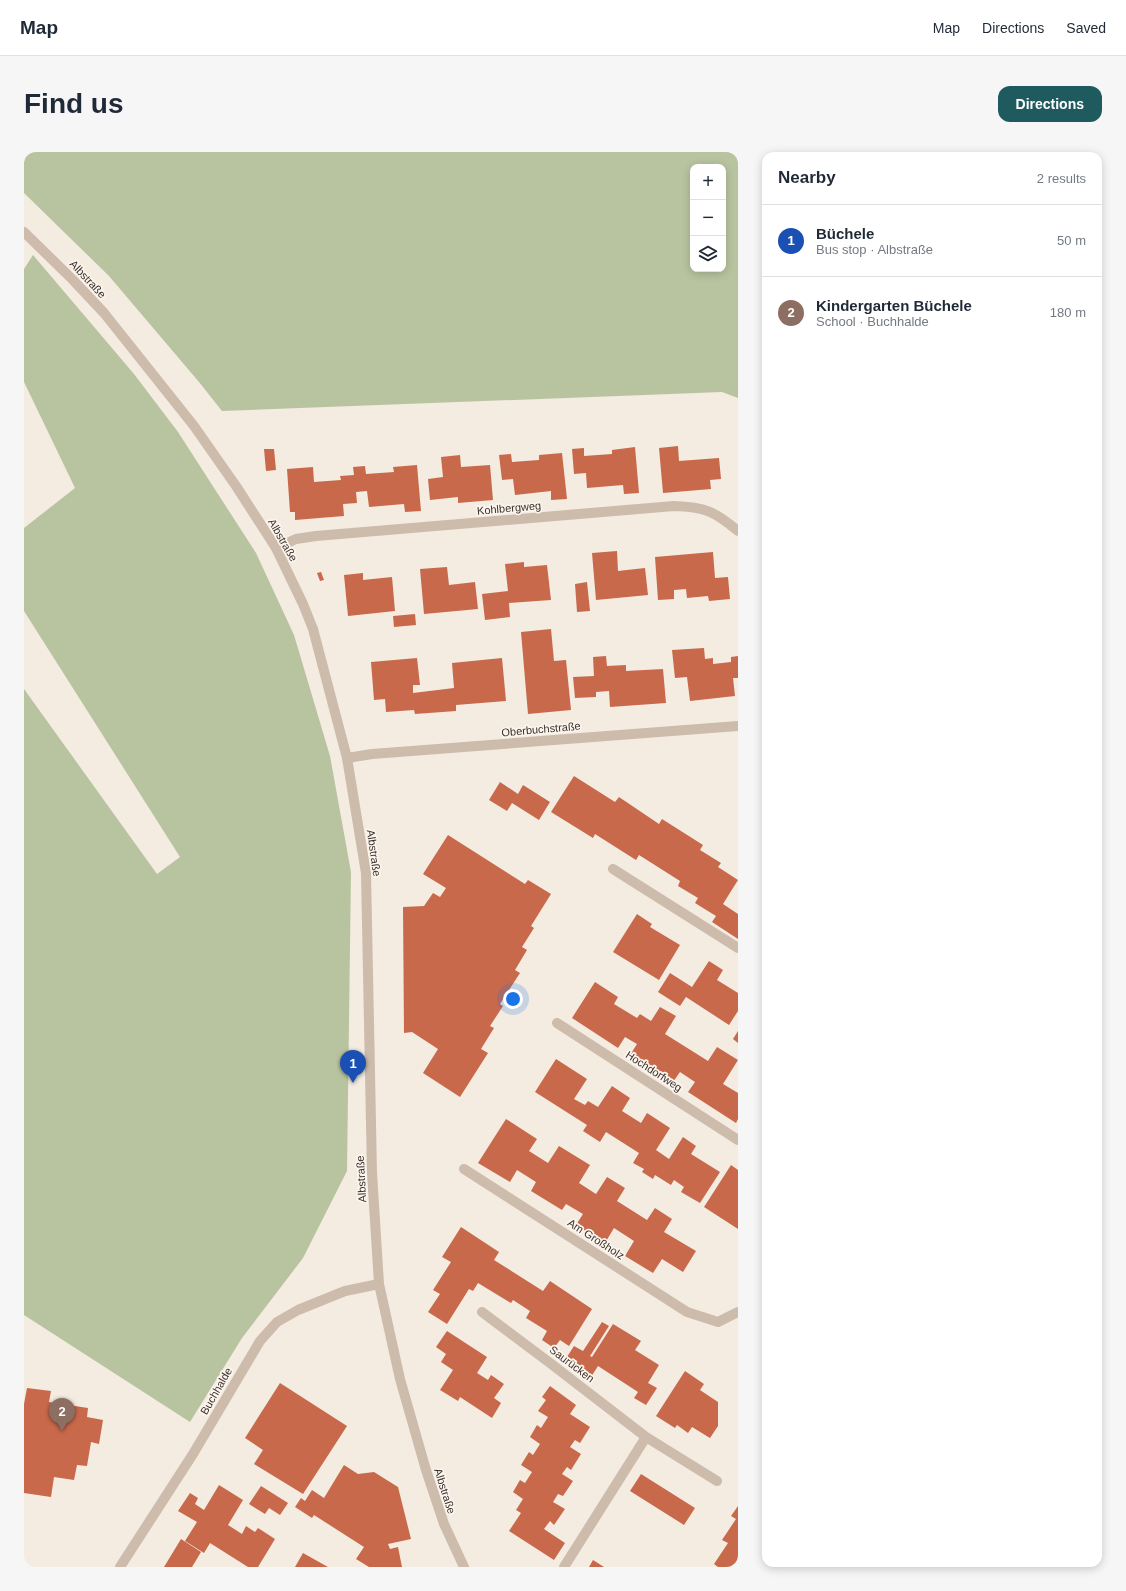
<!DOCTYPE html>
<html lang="en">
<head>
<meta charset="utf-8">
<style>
  :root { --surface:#fff; --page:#f6f6f7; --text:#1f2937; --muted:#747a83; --line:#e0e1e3; --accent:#1f5a5e }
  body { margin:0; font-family:Arial,sans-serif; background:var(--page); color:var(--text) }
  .controls { position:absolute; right:12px; top:12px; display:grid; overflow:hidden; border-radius:8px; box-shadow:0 2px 10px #0003 }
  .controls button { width:36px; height:36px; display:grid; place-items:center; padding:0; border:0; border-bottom:1px solid var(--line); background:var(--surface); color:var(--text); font:20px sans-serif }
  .you { position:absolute; left:489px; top:847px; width:14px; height:14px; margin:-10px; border:3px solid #fff; border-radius:50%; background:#1a73e8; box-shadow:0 0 0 6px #1a73e833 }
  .badge { display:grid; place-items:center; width:26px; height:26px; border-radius:50%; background:var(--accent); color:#fff; font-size:13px; font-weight:700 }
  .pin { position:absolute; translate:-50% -33px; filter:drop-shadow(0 1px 2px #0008) }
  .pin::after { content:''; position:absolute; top:21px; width:14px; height:12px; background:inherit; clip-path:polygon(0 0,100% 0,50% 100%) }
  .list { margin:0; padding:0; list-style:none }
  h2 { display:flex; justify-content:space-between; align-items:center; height:52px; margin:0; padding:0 16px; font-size:17px }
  h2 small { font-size:13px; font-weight:400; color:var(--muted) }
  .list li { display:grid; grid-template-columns:26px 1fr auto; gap:12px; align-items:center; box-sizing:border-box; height:72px; padding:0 16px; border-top:1px solid var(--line) }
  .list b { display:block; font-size:15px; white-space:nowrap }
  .list p { margin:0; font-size:13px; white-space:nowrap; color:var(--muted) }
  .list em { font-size:13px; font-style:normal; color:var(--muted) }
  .icon { flex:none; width:22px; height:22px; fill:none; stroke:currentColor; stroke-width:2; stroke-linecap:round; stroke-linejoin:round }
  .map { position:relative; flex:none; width:714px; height:1415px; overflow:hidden; border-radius:12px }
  header { display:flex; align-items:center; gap:24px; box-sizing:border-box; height:56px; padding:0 20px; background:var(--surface); border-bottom:1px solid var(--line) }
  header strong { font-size:19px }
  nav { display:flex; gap:22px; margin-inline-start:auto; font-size:14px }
  .intro { display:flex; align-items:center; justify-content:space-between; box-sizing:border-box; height:96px; padding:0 24px }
  h1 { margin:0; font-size:28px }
  .button { padding:10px 18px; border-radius:12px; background:var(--accent); color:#fff; font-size:14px; font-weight:700 }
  main { display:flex; gap:24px; padding:0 24px }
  aside { flex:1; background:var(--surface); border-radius:12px; box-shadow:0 2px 10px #0003 }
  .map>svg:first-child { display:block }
  .green { fill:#b8c4a0; fill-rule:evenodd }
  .building { fill:#c8694b }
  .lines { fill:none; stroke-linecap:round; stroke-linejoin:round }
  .service { stroke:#cdbbac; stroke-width:10 }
  .minor { stroke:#cdbbac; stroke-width:10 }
  .tertiary { stroke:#cdbbac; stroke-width:10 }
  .labels { text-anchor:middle; stroke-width:3.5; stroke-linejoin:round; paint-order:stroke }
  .street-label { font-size:11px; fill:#3b302b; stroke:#fbf5ee }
</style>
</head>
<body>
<header>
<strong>Map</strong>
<nav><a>Map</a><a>Directions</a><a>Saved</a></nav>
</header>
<div class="intro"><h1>Find us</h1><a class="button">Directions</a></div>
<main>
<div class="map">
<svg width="714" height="1415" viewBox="0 0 714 1415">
  <rect width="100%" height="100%" fill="#f4ebe1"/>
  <path class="green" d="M0,0H714V246L698,240L198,259L175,230L85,124L0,41ZM669,15H699V117H669Z
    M9,103L110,222L154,280L232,401L270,483L306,604L327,720L323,1019L279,1106L218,1186L166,1270L0,1163V537L133,722L156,705L0,459V376L51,336L0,230V117Z"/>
  <path class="building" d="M654,294L655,309L695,306L697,327L686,328L687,337L639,341L635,296Z
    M611,295L615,341L600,342L599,333L563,336L562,321L550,322L548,297L560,296V304L588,302V298Z
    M240,297H250L252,318L242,319Z
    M538,301L543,347L527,348V339L491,343L489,327L478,328L475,303L487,302L488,310L515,308V303Z
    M436,303L437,315L466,313L469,348L434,351V345L406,348L404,327L419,325L417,305Z
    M393,313L397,359L381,360L380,352L345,355L343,339L332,340L333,351L319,352L320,364L271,368V360H266L263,317L289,315L290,330L317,328L316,324L330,323L329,315L341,314L342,322L370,320L369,315Z
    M593,399L594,419L621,416L624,443L572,448L568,401Z
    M689,400L691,426L704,425L706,447L685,449L684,444L663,446L662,437L650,438V447L634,448L631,405Z
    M500,410V415L523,413L527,448L485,451L486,465L461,468L458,442L484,439L481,412Z
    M423,415L425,433L451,430L454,457L400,462L396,417Z
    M297,420L300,428L296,429L293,421Z
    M339,421V428L368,425L371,459L324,464L320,423Z
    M563,430L566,459L553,460L551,432Z
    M391,462L392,473L370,475L369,464Z
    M527,477L530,509L542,508L547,558L504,562L497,480Z
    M680,496L681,507L689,506V512L707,510V505L714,504V526H709L711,544L666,549L663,525L651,526L648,498Z
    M582,504L583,514L602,513V519L639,517L642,551L586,555L585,539L572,540V545L551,546L549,525L570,524L569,505Z
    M393,506L396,533H389V541L430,536L428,511L478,506L482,549L432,553V559L391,562L390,558L362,560L361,547L350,548L347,510Z
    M550,624L591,650L595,645L635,672L638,667L679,693L676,698L697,711L694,715L714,728L699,752L714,762V787L688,770L692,764L671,751L674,746L654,734L656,729L615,703L612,708L571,682L569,686L527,660Z
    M476,630L494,642L499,633L526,650L515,668L488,651L483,659L465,648Z
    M424,683L501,732L504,728L527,742L507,774L510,776L498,795L503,798L491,818L496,821L476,852L479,854L466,874L470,876L457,897L464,901L436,945L399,921L414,897L388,880L380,881L379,755L400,754L409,741L416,745L422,736L399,722Z
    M613,762L628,772L626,775L656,793L635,828L589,800Z
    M685,809L699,818L693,828L714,841V859L705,873L662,845L656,854L634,840L646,821L668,835Z
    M571,830L594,845L590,852L613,866L616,862L627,869L636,855L652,864L641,882L684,909L693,895L714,908L699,932L714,941V967L712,971L664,940L671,930L656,920L649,930L606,903L613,892L601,885L594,896L548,866Z
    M714,879V891L709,887Z
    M532,907L563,927L550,947L561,953L564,949L574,955L588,934L606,946L598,959L617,971L623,961L646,976L632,998L645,1007L659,985L672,994L667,1002L696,1020L676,1051L657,1040L660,1035L650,1028L647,1033L631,1023L629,1027L618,1020L620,1017L609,1011L615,1001L582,980L576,990L559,979L563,973L511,940Z
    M482,967L513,987L505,999L524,1011L535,994L566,1013L555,1031L572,1042L583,1025L601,1036L593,1049L623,1068L631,1056L648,1067L640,1080L672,1099L659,1120L638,1107L629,1121L601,1104L610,1089L590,1076L581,1091L552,1073L559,1062L542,1052L538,1058L507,1039L512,1030L493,1018L486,1030L454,1011Z
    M707,1013L714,1018V1077L680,1055Z
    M437,1075L475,1100L470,1108L519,1139L526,1129L568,1157L545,1194L536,1188L530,1196L518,1188L523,1179L502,1166L506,1159L489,1148L487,1151L454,1131L449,1139L445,1137L423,1172L404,1160L416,1142L409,1138L427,1110L418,1105Z
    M578,1170L585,1174L566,1204L568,1205L589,1172L617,1189L611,1198L635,1213L624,1231L633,1236L622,1253L610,1246L614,1240L574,1214L567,1225L541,1208L550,1194L559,1199Z
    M423,1179L463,1205L453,1221L464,1228L467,1223L480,1232L470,1246L477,1251L468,1266L436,1245L434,1249L416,1238L429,1218L417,1210L422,1202L412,1195Z
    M661,1219L680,1232L676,1238L694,1250V1274L686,1286L668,1275L664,1281L653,1273L651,1276L632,1264Z
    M256,1231L323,1274L279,1342L230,1312L239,1298L221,1286Z
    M526,1234L552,1253L546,1262L566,1275L556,1291L551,1288L546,1295L557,1302L547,1318L543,1315L538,1322L549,1329L539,1344L534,1342L529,1350L541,1357L530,1373L526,1369L520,1377L541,1391L530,1408L485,1379L497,1361L492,1358L499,1347L489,1340L496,1328L501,1331L508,1320L497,1313L505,1300L509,1303L516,1292L506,1285L513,1273L517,1276L524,1265L514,1259L522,1248L518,1245Z
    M3,1236L27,1239L25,1250L64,1256L63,1265L79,1268L75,1292L67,1290L63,1314L53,1313L50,1328L30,1325L27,1345L0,1341V1252Z
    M320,1313L334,1322L350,1320L374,1335L387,1387L364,1392L366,1397L374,1395L378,1415H345L332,1407L340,1395L290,1363L288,1366L271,1355L277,1346L281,1349L288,1338L300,1346Z
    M617,1322L671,1356L660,1373L606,1339Z
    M195,1333L219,1348L204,1373L218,1382L222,1374L231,1380L234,1376L251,1387L234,1415H224L186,1391L180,1401L161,1389L173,1370L154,1359L166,1341L174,1346L171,1352L180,1358Z
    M237,1334L264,1351L256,1363L245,1356L241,1362L225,1352Z
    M714,1354V1415H694L690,1412L704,1391L698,1388L712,1367L707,1364Z
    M157,1387L177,1400L168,1415H140Z
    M279,1401L304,1415H271Z
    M569,1408L580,1415H565Z"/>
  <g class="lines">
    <path class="service" d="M589,717L714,796"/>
    <path class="minor" d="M252,396L272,387L292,384L650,354C681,355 690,359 714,379
      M323,606L348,602L714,574
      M533,871L714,988
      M440,1017L663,1160L694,1170L714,1160
      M458,1160L526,1211L622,1285L693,1329
      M96,1415L169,1302L236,1189L253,1170L274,1158L321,1139L355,1132
      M540,1415L622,1285"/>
    <path class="tertiary" d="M0,80L49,128L80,161L170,274L212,334L252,396L279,452L289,477L323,606L342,721L348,1021L355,1132L376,1227L402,1318L420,1372L440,1415"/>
  </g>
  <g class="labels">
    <g class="street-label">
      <text transform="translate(64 127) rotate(47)" y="4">Albstraße</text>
      <text transform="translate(485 356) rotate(-5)" y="4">Kohlbergweg</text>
      <text transform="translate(259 388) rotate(60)" y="4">Albstraße</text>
      <text transform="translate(517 577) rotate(-5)" y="4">Oberbuchstraße</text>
      <text transform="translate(350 701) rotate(82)" y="4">Albstraße</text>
      <text transform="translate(630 919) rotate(33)" y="4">Hochdorfweg</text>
      <text transform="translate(337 1027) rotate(-93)" y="4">Albstraße</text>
      <text transform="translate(572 1087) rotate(33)" y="4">Am Großholz</text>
      <text transform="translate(548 1212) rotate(37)" y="4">Saurücken</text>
      <text transform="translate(192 1239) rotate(-60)" y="4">Buchhalde</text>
      <text transform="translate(421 1339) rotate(72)" y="4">Albstraße</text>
    </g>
  </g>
</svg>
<div class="controls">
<button>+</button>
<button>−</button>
<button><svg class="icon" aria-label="layers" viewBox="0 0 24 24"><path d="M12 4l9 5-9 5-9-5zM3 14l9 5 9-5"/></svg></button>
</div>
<div class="you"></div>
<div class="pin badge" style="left:329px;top:931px;background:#1a4fb4">1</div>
<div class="pin badge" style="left:38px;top:1279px;background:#8d6e63">2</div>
</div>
<aside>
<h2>Nearby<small>2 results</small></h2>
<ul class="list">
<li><span class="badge" style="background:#1a4fb4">1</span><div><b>Büchele</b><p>Bus stop · Albstraße</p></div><em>50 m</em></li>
<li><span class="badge" style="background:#8d6e63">2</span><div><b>Kindergarten Büchele</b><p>School · Buchhalde</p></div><em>180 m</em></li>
</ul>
</aside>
</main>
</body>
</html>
